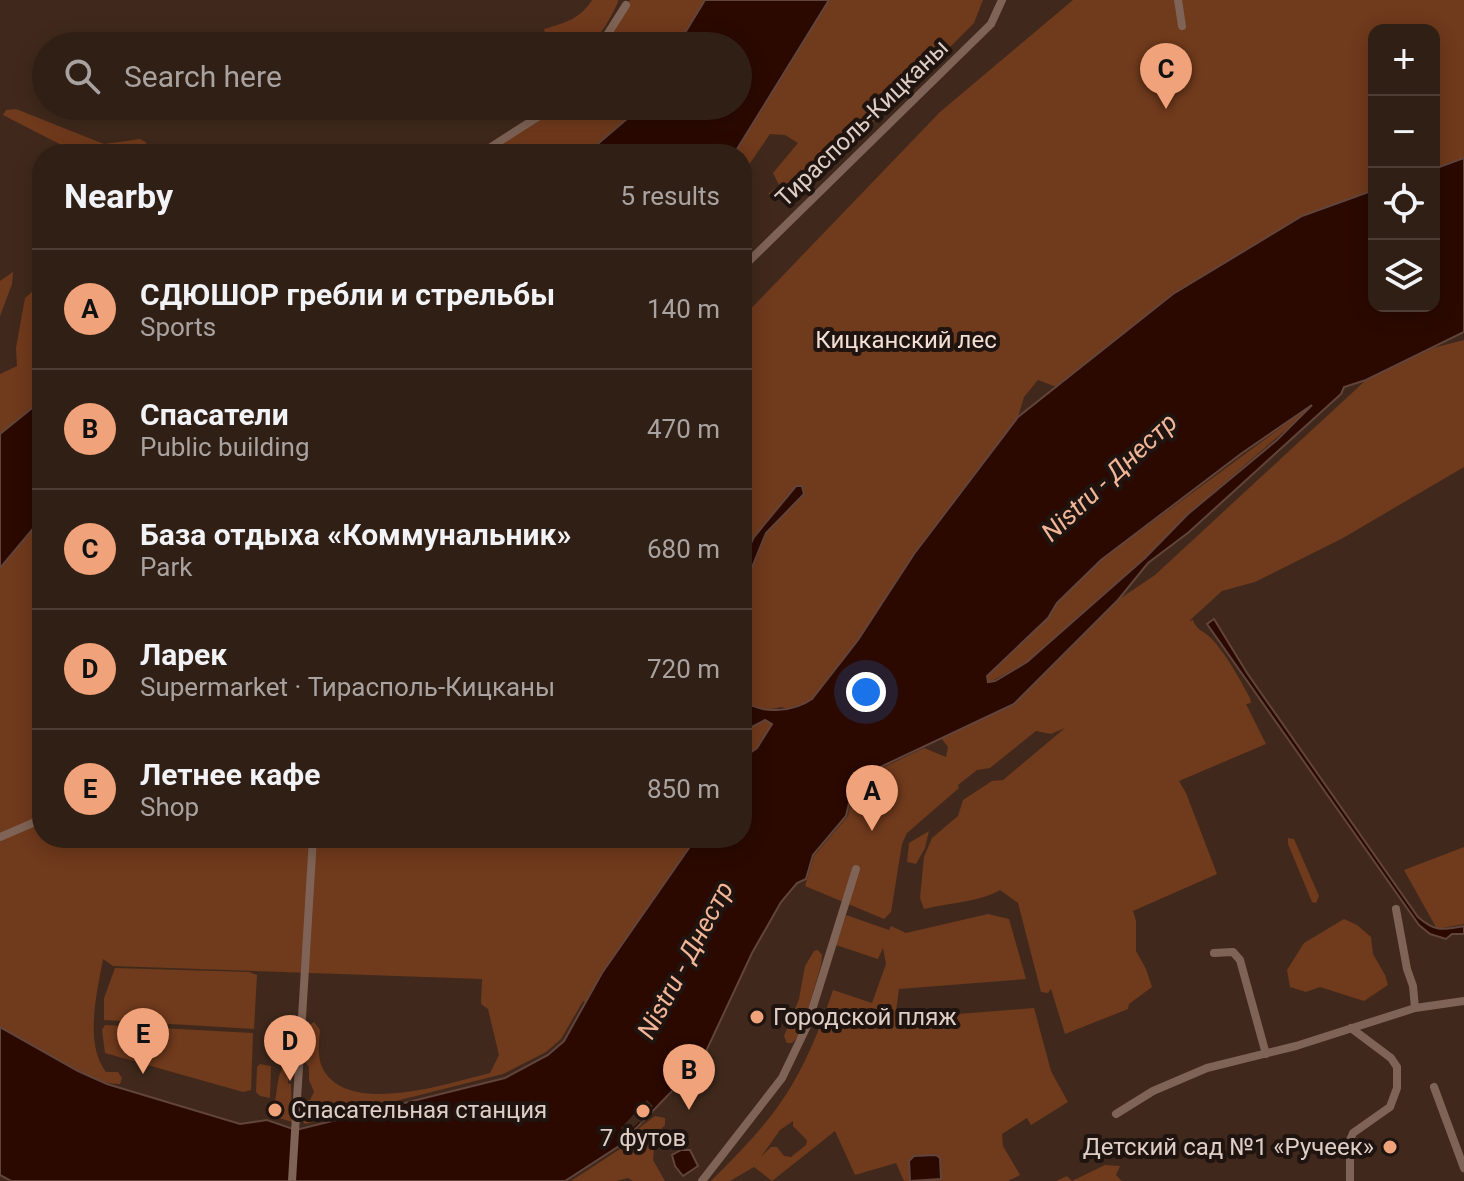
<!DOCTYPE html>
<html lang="en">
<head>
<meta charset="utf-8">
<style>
  :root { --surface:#301f15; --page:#38271e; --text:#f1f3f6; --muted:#a8a2a0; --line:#4b3d34; --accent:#f0a27a }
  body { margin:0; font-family:Roboto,sans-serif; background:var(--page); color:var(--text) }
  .controls { position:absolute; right:24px; top:24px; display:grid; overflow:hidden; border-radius:16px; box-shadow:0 4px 20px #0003 }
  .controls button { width:72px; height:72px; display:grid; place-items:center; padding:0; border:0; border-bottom:2px solid var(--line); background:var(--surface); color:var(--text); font:40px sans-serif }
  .you { position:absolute; left:866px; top:692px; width:28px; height:28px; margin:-20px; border:6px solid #fff; border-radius:50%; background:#1a73e8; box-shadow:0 0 0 12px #1a73e833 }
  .badge { display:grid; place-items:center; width:52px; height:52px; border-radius:50%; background:var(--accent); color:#111; font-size:26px; font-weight:700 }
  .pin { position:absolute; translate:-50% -66px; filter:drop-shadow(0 2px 4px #0008) }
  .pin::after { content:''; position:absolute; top:42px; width:28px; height:24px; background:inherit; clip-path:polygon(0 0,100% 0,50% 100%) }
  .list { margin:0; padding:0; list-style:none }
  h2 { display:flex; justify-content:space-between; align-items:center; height:104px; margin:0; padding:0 32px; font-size:34px }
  h2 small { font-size:26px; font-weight:400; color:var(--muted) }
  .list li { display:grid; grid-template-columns:52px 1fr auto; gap:24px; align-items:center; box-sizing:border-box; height:120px; padding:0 32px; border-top:2px solid var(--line) }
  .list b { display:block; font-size:30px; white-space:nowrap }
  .list p { margin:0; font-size:26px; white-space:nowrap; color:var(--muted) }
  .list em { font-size:26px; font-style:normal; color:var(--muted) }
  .icon { flex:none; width:44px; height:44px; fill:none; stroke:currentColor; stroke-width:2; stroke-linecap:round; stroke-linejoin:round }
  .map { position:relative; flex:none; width:1464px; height:1181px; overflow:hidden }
  .search { position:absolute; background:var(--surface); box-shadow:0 4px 20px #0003; left:32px; top:32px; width:720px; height:88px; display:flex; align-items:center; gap:20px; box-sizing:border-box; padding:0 28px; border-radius:44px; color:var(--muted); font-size:30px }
  .panel { position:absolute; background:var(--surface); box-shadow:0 4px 20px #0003; left:32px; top:144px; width:720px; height:704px; border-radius:32px }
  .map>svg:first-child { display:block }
  .green { fill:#703a1c; fill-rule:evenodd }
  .water { fill:#2b0900; stroke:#61443b; stroke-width:2; fill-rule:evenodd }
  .pier { fill:#40291c }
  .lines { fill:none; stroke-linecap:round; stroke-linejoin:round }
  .minor { stroke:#7f6356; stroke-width:8 }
  .poi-dot { fill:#f0a27a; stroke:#1f140f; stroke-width:3 }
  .labels { text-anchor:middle; stroke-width:8; stroke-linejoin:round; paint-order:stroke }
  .street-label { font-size:24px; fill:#decec6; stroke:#1f140f }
  .park-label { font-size:24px; fill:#f3ded4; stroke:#1f140f }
  .poi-label { font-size:24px; fill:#decec6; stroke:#1f140f; text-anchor:start }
  .water-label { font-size:26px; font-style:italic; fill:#f2b597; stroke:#1f140f }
</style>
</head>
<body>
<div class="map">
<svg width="1464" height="1181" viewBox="0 0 1464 1181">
  <rect width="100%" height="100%" fill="#40291c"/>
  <path class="green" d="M592,0H618V2C601,38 587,60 546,37L544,29C565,23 580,19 592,0Z
    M630,0H705L677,46H606Z
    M829,0H983L974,23L883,114L851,139L796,196L790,200L768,194L779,185L773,173L798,143L785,135L770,134L742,175V154H734Z
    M1073,0H1464V158L1434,169V30H1374V190L1173,294L1056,387L1038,380L1024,397L1018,417L914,554L858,640L812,699L803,705L786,709L782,707C768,710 758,711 746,702L743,662L742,318L940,112Z
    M560,106H642L586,154H482Z
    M16,109L104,144L140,139L146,142L144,154H79L3,115L6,110Z
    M13,272L12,284L0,316V281Z
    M42,283V400L0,434V374L17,366L16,348L25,298Z
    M1464,340V467L1343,538L1255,582L1222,591L1189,621L1193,620C1196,630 1204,631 1211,638C1227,655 1239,678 1250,698L1251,703L1246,704L1266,744L1179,781L1186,793L1217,874L1133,911L1136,921V951L1146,969L1152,987L1129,1004L1128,1009L1065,1034L1051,989L1048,993L1041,992L1018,903L1000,890C980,902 948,903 924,909L920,898L924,857L932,838L958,816L963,800L992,781L1003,780L1065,728L1051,734L1036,731L990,768L977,770L958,785L959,788L907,833L902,844L891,912L884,919L805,886L814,856L848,816L851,799L876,771L924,748L946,757L948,747L941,738L1014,704L1118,600L1155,575L1366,380L1433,348Z
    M1313,404L1312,407L1188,514L1145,558L1027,662L988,683L987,676L1048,618L1057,603L1101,560Z
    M42,518V838H696L602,973L587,1003L583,1001L561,1039L546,1052L503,1074L305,1124L300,1118L303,1101L310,1100L314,1092L309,1080V1067L304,1061L305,1027L314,1022L320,1030C319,1042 317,1056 322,1067C346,1118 449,1083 490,1073L499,1055L488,1009L481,1004L482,979L113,966L103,959C97,993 84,1043 106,1072H118L122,1078L120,1084C85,1085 31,1045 0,1027V568Z
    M765,720L772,723L757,748L747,755L742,766V732Z
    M929,831L925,848L916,864L907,862L909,843Z
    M1288,838L1294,839L1319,896L1316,903L1312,902L1288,844Z
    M1464,847V924L1437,929L1404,870Z
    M988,914L1009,919L1026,979L899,989L895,1019L1034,1008L1051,1071L1068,1102L1031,1125L1027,1118L1002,1134L1003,1146L1020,1175L1008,1181H904L896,1163L855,1175L835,1131L772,1181L754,1167L730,1181H711C736,1156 761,1131 781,1102C804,1069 820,1029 833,990L872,1003L886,964L883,948L878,959L836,945L846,915L889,930L891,926L906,933ZM793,1121V1126L807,1140L806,1145L791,1157L784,1156L777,1147H771L761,1157L780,1130Z
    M1344,919L1357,925L1371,937L1373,954L1385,975L1388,985L1364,1001L1320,987L1306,992L1290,987L1287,970L1304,943Z
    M818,950L822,955L821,965L801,1034L792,1043H787L784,1036L799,999L805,966L814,951Z
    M115,968L249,972L257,975L254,1029L104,1020V998Z
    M105,1025L253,1033L251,1090L243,1092L105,1053L102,1030Z
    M285,1062H291V1079H288V1083L291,1084L292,1122L276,1117L278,1111L274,1107L279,1076Z
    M260,1064L271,1066L270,1098L260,1096L256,1092L257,1067Z
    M655,1116L665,1118V1125L655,1135L653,1160L665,1181H633L628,1178L616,1181H571L620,1149L639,1128Z
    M1105,1165L1120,1166L1116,1175L1122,1181H1056L1067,1176L1072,1181Z"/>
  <path class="water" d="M705,0H829L734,154H586L642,106H738V46H677Z
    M1464,158V332L1366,380L1344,387L1341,394L1189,532L1148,563L1118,600L1014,704L874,770L850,799L846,816L813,855L806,879L797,883L781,902L752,953L702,1060L619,1146L565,1181H11L0,1175V1027L78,1071L107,1084L240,1124L267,1120L296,1130L505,1078L548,1055L564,1041L602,973L696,838H742V766L747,755L757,748L772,724L765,720L742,732V608L746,702C764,715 795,711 812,699L858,640L914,554L1018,417L1173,294L1302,216L1374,190V306H1434V169ZM1312,405L1277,440L1188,514L1145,558L1027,662L995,681L988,682L987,676L1048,618L1057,603L1101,560L1242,453Z
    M42,400V518L0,568V434Z
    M796,486H802L804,494L766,533L742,592L743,560L754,537Z
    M1214,619L1247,673L1418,917C1435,932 1442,930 1464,926V934H1452L1446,939L1430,934L1419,925L1207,624Z
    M681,1150H690L698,1166L683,1176L675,1166L672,1155Z
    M936,1155L940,1158L941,1179L910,1181L909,1161L914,1156Z"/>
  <path class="pier" d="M647,1100L653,1106L641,1120L643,1123L639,1122L627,1134L621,1128Z"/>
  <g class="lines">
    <path class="minor" d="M1178,0L1182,26
      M600,46L626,5
      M480,154L555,106
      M742,268L991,24L1002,0
      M0,837L42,819
      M1396,909L1407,969L1413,986L1415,1008
      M1214,953L1233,952L1240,960L1266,1054
      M1434,1087L1464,1168
      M1116,1114L1153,1091L1207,1068L1296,1046L1415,1008L1464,1001
      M292,1181L313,838
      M702,1181L782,1078L807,1026L856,869
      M1350,1181V1140L1353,1133L1390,1107L1397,1088V1067L1391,1058L1351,1028"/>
  </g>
  <g class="poi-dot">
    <circle cx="757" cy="1017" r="8"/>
    <circle cx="275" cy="1110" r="8"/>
    <circle cx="643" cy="1111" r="8"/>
    <circle cx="1390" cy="1147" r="8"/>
  </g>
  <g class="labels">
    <g class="street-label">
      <text transform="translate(862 123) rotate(-44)" y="8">Тирасполь-Кицканы</text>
    </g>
    <g class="park-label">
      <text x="906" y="348">Кицканский лес</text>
    </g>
    <g class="poi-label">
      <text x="773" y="1025">Городской пляж</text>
      <text x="291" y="1118">Спасательная станция</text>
      <text x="643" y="1146" text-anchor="middle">7 футов</text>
      <text x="1374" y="1155" text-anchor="end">Детский сад №1 «Ручеек»</text>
    </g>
    <g class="water-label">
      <text transform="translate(1109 477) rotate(-43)" y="9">Nistru - Днестр</text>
      <text transform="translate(685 960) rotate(-62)" y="9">Nistru - Днестр</text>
    </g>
  </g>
</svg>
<div class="controls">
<button>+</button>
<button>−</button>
<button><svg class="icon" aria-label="locate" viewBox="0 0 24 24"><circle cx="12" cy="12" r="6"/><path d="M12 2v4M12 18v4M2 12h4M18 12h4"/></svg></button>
<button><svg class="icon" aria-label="layers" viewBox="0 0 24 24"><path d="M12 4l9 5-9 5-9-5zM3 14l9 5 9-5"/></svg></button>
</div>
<div class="you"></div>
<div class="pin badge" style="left:872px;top:831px">A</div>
<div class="pin badge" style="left:689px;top:1110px">B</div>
<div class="pin badge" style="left:1166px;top:109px">C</div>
<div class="pin badge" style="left:290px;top:1081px">D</div>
<div class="pin badge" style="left:143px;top:1074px">E</div>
<div class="search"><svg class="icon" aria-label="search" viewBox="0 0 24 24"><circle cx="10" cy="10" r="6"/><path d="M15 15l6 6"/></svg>Search here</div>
<section class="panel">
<h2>Nearby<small>5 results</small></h2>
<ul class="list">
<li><span class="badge">A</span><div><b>СДЮШОР гребли и стрельбы</b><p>Sports</p></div><em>140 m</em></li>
<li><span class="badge">B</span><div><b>Спасатели</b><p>Public building</p></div><em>470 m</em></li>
<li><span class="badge">C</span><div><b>База отдыха «Коммунальник»</b><p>Park</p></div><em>680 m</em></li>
<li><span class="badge">D</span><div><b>Ларек</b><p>Supermarket · Тирасполь-Кицканы</p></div><em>720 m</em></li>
<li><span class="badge">E</span><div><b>Летнее кафе</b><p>Shop</p></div><em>850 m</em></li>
</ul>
</section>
</div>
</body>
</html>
